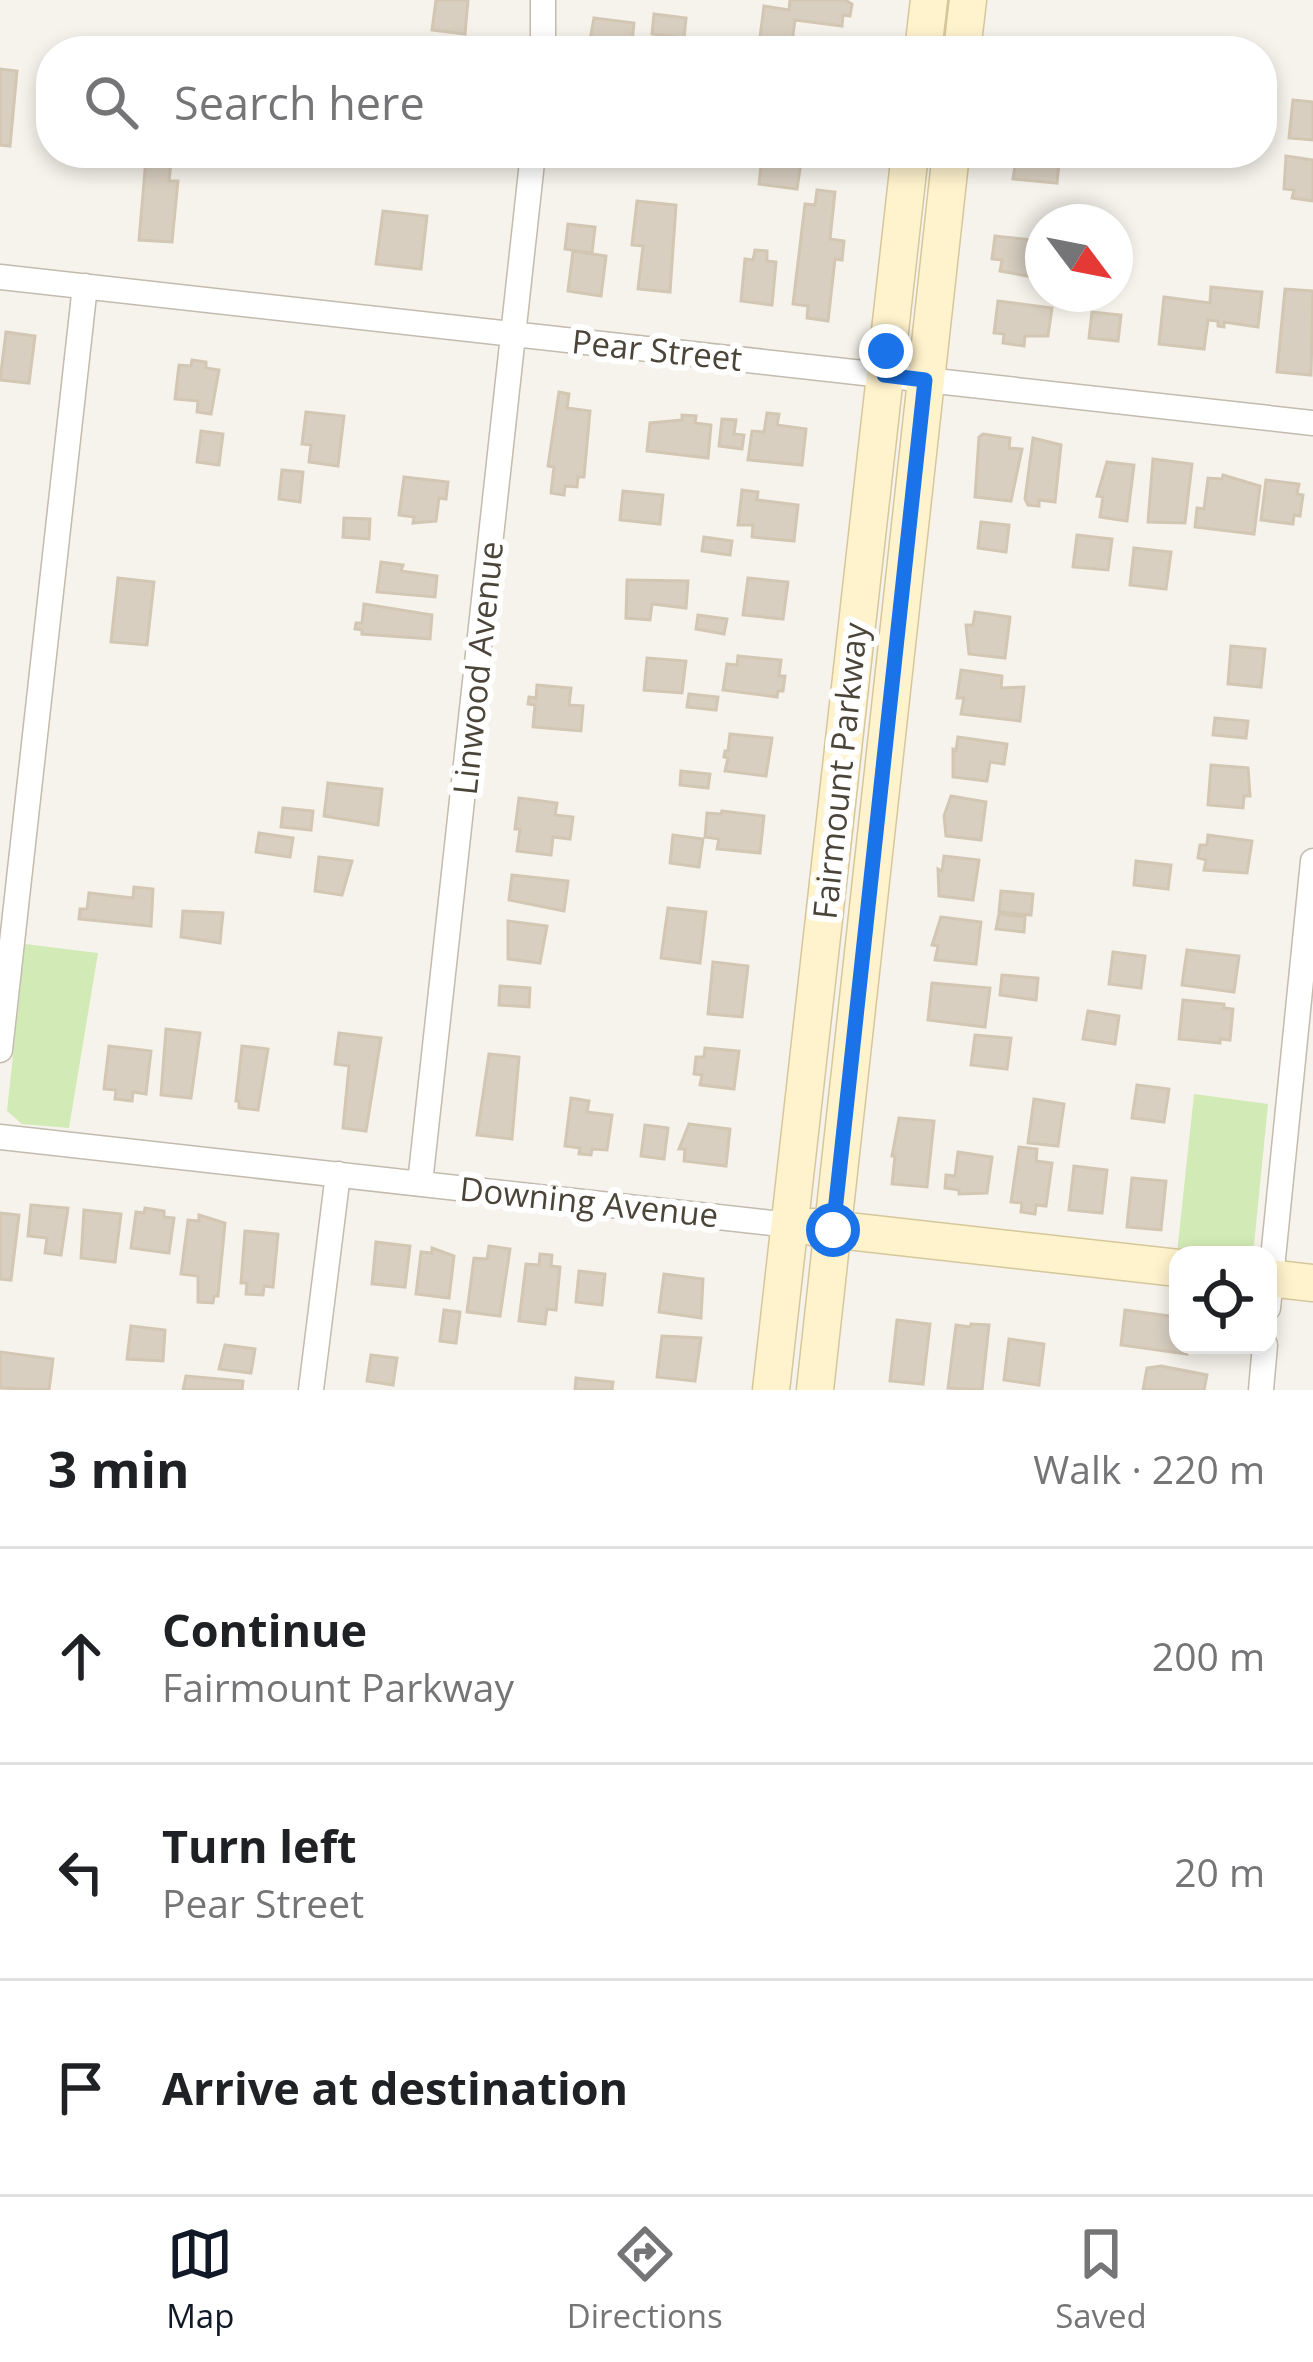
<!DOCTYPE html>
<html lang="en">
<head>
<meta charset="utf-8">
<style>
  :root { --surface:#fff; --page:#f2f2f2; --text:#202124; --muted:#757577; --line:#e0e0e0; --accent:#111827 }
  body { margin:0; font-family:"Open Sans",sans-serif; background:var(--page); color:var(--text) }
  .controls { position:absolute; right:36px; bottom:36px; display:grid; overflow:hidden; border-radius:24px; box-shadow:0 6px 18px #0003 }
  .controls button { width:108px; height:108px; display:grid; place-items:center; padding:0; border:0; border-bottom:3px solid var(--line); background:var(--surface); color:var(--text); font:60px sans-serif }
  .compass { position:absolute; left:1025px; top:204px; width:108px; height:108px; border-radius:50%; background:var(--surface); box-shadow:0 6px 18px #0003; rotate:122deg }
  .stop { position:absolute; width:36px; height:36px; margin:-27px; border:9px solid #1a73e8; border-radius:50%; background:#fff }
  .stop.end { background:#1a73e8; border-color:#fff; box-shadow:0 3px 12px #0008 }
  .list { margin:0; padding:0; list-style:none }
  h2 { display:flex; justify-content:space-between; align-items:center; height:156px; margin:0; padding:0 48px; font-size:51px }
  h2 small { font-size:39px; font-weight:400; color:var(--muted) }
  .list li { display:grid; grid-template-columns:78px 1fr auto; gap:36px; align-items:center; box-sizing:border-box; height:216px; padding:0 48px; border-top:3px solid var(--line) }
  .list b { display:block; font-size:45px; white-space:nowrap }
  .list p { margin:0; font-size:39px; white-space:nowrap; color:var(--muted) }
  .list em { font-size:39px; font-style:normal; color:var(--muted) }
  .icon { flex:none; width:66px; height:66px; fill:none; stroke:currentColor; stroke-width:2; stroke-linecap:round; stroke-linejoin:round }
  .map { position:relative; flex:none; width:1313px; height:1390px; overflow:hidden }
  .search { position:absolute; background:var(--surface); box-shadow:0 6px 18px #0003; left:36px; right:36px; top:36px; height:132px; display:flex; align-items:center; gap:30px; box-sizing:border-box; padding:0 42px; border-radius:48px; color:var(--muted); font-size:45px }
  .sheet { height:804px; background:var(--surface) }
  nav { display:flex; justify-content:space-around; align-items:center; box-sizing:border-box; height:168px; border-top:3px solid var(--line); background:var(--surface); font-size:33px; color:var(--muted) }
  nav a { display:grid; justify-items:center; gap:6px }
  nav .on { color:var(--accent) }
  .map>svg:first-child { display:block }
  .green { fill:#d2eab5 }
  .building { fill:#d8cfc1; stroke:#d3c7b4; stroke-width:3 }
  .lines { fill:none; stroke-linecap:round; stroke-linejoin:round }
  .street-casing { stroke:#c2bbae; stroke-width:27 }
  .secondary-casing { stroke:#d6c79b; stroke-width:39 }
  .street { stroke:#fff; stroke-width:24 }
  .secondary { stroke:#fff3cd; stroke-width:36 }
  .route { stroke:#1a73e8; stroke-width:15 }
  .labels { text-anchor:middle; stroke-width:12; stroke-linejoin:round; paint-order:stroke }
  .street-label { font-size:33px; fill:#4b4439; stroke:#fff }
</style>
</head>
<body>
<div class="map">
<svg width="1313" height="1390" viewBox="0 0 1313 1390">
  <rect width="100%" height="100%" fill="#f6f3ec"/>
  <path class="green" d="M25,944L98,953L69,1128L22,1124L7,1111Z
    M1194,1094L1268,1104L1254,1245L1244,1255L1177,1253Z"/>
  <path class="building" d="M436,0H468L465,34L432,30Z
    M790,0H845L852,4L850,16L843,15L842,26L795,20L791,50L759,45L764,6L789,10Z
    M654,14L686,18L684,38L652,34Z
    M594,18L634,23L631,51H588Z
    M0,69L17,71L10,146L0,145Z
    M1293,100L1313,102V140L1289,138Z
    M1012,153H1060L1057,183L1013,179L1016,160L1011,159Z
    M1286,156L1313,160V201L1292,198L1294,190L1284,189Z
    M762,157L801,162L797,189L759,184Z
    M146,159L171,162L169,181H178L172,242L139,240Z
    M817,190L835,192L830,239L844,241L842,260L835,259L828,321L807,318L808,306L793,304L805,204L815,205Z
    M637,201L676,205L670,292L638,289L643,246L632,245Z
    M383,211L427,216L421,269L376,264Z
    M568,224L595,227L592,253L565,249Z
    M995,236L1032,240L1031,247L1043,249V279L1000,271L1002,260L992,259Z
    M755,250L767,251V261L776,262L772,305L741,301L745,259L753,260Z
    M573,251L606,256L601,296L568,291Z
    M1211,287L1262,292L1258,327L1224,322V327L1218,326V321L1208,320L1204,349L1159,344L1164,297L1210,303Z
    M1285,289L1313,291L1311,375L1277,372Z
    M998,301L1052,308L1048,336H1025L1024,346L1003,343L1004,334L994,333Z
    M1092,312L1121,315L1118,341L1089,338Z
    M6,332L35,336L29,383L0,380Z
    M192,360L206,362V368L219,370L211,414L197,412L198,401L175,399L179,365L191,366Z
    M559,392L569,394L567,408L590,411L584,477H578L577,487L565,486L564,495L551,493L554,467L548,466Z
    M306,412L344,416L338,466L309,462L311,445L302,444Z
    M767,413L779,414L777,425L806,429L802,465L748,460L752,431L764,432Z
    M682,415L696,416L695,423L711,425L708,458L647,451L650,423L682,420Z
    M722,419L736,420L734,434L744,435L742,449L719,446Z
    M201,431L223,434L219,465L197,462Z
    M983,434L1010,438L1009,448L1022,449L1011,501L975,497L979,437Z
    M1033,438L1061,445L1055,502L1039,500V506L1028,505L1025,499Z
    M1153,459L1192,464L1185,523L1148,522Z
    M1107,462L1134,465L1127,521L1100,517L1103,497L1097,496Z
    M282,470L303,472L300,502L279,499Z
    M1223,475L1260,486L1254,534L1195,527L1197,508L1204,509L1208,478L1222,479Z
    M404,477L448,482L446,499L439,498L436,521L413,523L414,517L399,515Z
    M1266,480L1299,484L1297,494L1303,495L1300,516L1294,515L1293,524L1261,520Z
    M742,490L758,492L757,500L798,505L794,541L752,537L753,525H738Z
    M623,491L663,495L660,524L620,520Z
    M344,518L370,519L369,539L343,537Z
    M981,522L1009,525L1006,552L978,548Z
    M1077,535L1112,539L1108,570L1073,567Z
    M704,537L732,541L730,555L702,551Z
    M1134,548L1171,552L1166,589L1130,585Z
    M381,562L403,565L401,571L437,576L435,597L377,592Z
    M118,578L154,582L147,645L111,642Z
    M748,578L788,582L783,619L743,615Z
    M627,580L688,581L686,608L652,604L650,620L626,618Z
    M364,604L432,615L430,639L362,634V630L355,629L356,623H362Z
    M975,612L1010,617L1005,658L969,654L966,625H973Z
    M698,615L727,619L724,634L696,629Z
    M1231,646L1265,649L1261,687L1228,684Z
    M738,656L781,660L779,676H785L783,691H778L777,697L723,690L727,664L737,665Z
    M647,658L686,661L682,693L644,690Z
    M961,670L1002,676L1001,688L1024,687L1020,721L961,714L964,698H957Z
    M537,685L571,688L569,705L583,706L581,731L533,727L535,705L528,704L529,697L536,698Z
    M689,694L718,697L716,710L687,707Z
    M1215,718L1248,721L1246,738L1213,735Z
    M730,734L772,738L766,776L725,771L728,758L724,757L725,751H728Z
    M958,737L1007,744L1004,764L990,762L987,781L953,777V749L956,750Z
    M1211,765L1248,768L1250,796H1244L1243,808L1208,805Z
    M681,771L710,774L708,788L680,785Z
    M328,783L382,789L378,825L324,816Z
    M951,796L986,802L981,840L946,836L944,816Z
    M519,798L557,803L555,815L573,817L570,839L553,837L551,855L517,851L520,829H515Z
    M283,808L313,811L311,830L281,827Z
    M722,811L764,816L760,853L717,849L719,839L705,837L707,813L721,814Z
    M259,833L293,838L290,857L256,852Z
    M673,835L703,839L699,867L670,863Z
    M1208,835L1252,841L1247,873L1204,870L1206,860L1198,858L1200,845H1207Z
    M944,856L979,860L973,900L939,896L938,869L942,871Z
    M319,857L352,861L342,895L315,891Z
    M1136,861L1171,865L1168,889L1134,885Z
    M512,875L568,881L564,911L509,900Z
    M134,887L153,889L151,926L79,919L80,909H87L89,893L133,898Z
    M1001,891L1033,894L1031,915L999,912Z
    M668,908L706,912L700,963L661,958Z
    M183,911L223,913L220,943L181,937Z
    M999,914L1025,917L1024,932L996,929Z
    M941,917L981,922L976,964L935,960L938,946L932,945Z
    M508,921L547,926L540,963L508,959Z
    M1187,950L1239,956L1234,992L1182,985Z
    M1113,952L1145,956L1141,988L1109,984Z
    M713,962L748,966L742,1017L708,1014Z
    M1002,975L1038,978L1036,1000L1000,995Z
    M932,983L990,988L985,1027L928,1020Z
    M500,986L530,988L529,1007L499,1005Z
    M1183,1000L1224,1004V1008L1233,1009L1230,1040L1220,1039V1043L1179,1039Z
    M1088,1011L1119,1016L1115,1044L1083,1039Z
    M166,1029L200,1033L191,1098L161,1095Z
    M339,1033L381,1038L366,1131L343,1128L349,1066L335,1064Z
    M975,1035L1011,1038L1007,1069L971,1065Z
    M109,1046L151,1051L146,1094L133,1092L132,1101L115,1099L116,1090L104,1089Z
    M242,1046L268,1049L258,1110L239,1108V1101H236Z
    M705,1048L739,1051L734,1089L700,1085L702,1075L694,1074L696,1057H704Z
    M489,1054L519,1057L512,1139L477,1135Z
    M1137,1085L1169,1089L1164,1122L1132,1118Z
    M571,1098L589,1101L587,1112L612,1115L607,1150L592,1149L591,1155L579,1154L580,1148L565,1146Z
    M1034,1099L1064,1104L1058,1146L1028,1143Z
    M899,1118L934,1121L927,1187L892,1184L895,1156H892Z
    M689,1124L730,1129L726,1166L684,1161L685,1149H679Z
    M645,1125L668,1128L664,1159L641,1156Z
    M1019,1147L1037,1149L1036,1161L1052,1163L1046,1206L1036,1205L1035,1214L1021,1212L1022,1203L1011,1202Z
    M958,1152L992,1157L987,1193L959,1194V1190L945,1188L946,1175L955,1176Z
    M1074,1166L1107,1170L1102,1213L1069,1210Z
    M1132,1178L1166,1181L1161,1230L1127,1227Z
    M31,1205L68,1208L61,1255L45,1253L47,1238L28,1236Z
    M145,1208L164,1211V1217L174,1218L169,1253L131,1248L136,1212L144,1213Z
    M84,1210L121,1214L115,1262L81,1258Z
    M0,1213L19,1215L11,1280L0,1279Z
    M199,1215L225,1223L218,1296H214L213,1303L198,1302V1276L181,1274L188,1220L199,1221Z
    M245,1231L278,1234L273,1287L264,1286L263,1295L246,1294L247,1283H241Z
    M376,1242L410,1246L405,1287L372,1284Z
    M489,1246L510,1249L500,1316L467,1312L474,1258L487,1259Z
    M432,1248L454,1256L449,1298L416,1294L421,1252L432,1253Z
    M540,1254L552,1255L551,1266L560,1267L556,1310L547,1309L545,1324L519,1321L526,1264L539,1265Z
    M579,1271L605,1274L602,1305L576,1302Z
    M664,1274L703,1279L701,1318L659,1312Z
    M444,1310L460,1312L456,1343L440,1341Z
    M1125,1310L1178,1317V1345H1188L1187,1354L1121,1345Z
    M897,1320L930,1324L923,1384L890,1381Z
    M971,1324L989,1325L982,1390L948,1388L956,1325L970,1327Z
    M131,1326L165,1330L163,1361L127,1359Z
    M662,1336L701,1338L695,1381L657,1377Z
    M1009,1339L1044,1344L1039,1385L1004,1380Z
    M225,1345L255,1349L251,1373L219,1369Z
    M0,1352L53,1359L49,1390L0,1388Z
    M371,1355L397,1358L393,1385L367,1381Z
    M1161,1366L1207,1375L1204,1390H1143L1147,1368Z
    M186,1376L243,1381L242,1390H183Z
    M576,1378L613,1382L612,1390H575Z"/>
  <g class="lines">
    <defs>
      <path id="street" d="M543,51V0
        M0,277L1313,423
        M0,1050L85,286
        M0,1137L790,1225
        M420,1183L533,153
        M1268,1308L1313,861
        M311,1390L338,1174
        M1261,1390L1265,1345"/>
      <path id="secondary" d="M923,51L929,0
        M962,51L968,0
        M812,1227L1178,1268
        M1268,1278L1313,1283
        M771,1390L910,153
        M815,1390L951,153"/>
    </defs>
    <use href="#street" class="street-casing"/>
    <use href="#secondary" class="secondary-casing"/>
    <use href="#street" class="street"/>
    <use href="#secondary" class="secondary"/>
  </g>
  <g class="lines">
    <path class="route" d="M833,1230L925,380L884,375L886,351"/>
  </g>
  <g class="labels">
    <g class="street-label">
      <text transform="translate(657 350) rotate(6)" y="12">Pear Street</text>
      <text transform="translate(478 668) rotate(-84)" y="12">Linwood Avenue</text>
      <text transform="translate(840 771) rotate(-84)" y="12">Fairmount Parkway</text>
      <text transform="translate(589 1202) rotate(6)" y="12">Downing Avenue</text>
    </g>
  </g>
</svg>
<div class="controls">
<button><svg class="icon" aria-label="locate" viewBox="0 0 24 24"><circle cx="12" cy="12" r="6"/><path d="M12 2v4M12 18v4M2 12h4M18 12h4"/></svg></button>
</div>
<svg class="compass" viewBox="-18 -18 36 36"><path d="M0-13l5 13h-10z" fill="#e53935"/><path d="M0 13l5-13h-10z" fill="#757577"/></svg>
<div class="stop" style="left:833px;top:1230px"></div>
<div class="stop end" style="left:886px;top:351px"></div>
<div class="search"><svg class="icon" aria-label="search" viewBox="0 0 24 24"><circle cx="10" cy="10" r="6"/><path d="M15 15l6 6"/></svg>Search here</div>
</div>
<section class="sheet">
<h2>3 min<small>Walk · 220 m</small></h2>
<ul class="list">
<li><svg class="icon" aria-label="ahead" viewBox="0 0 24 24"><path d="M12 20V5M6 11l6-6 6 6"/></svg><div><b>Continue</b><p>Fairmount Parkway</p></div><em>200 m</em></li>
<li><svg class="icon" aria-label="left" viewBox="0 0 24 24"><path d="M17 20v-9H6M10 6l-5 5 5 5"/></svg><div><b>Turn left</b><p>Pear Street</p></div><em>20 m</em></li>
<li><svg class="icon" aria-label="arrive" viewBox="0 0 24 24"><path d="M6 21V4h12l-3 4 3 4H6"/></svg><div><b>Arrive at destination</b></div></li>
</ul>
</section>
<nav>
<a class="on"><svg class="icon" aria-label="map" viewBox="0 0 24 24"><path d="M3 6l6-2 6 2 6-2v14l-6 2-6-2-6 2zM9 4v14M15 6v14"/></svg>Map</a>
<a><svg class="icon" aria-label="directions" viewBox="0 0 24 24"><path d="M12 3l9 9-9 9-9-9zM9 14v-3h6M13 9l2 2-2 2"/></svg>Directions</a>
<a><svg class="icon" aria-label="saved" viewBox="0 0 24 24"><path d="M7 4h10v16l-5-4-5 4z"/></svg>Saved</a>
</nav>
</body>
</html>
